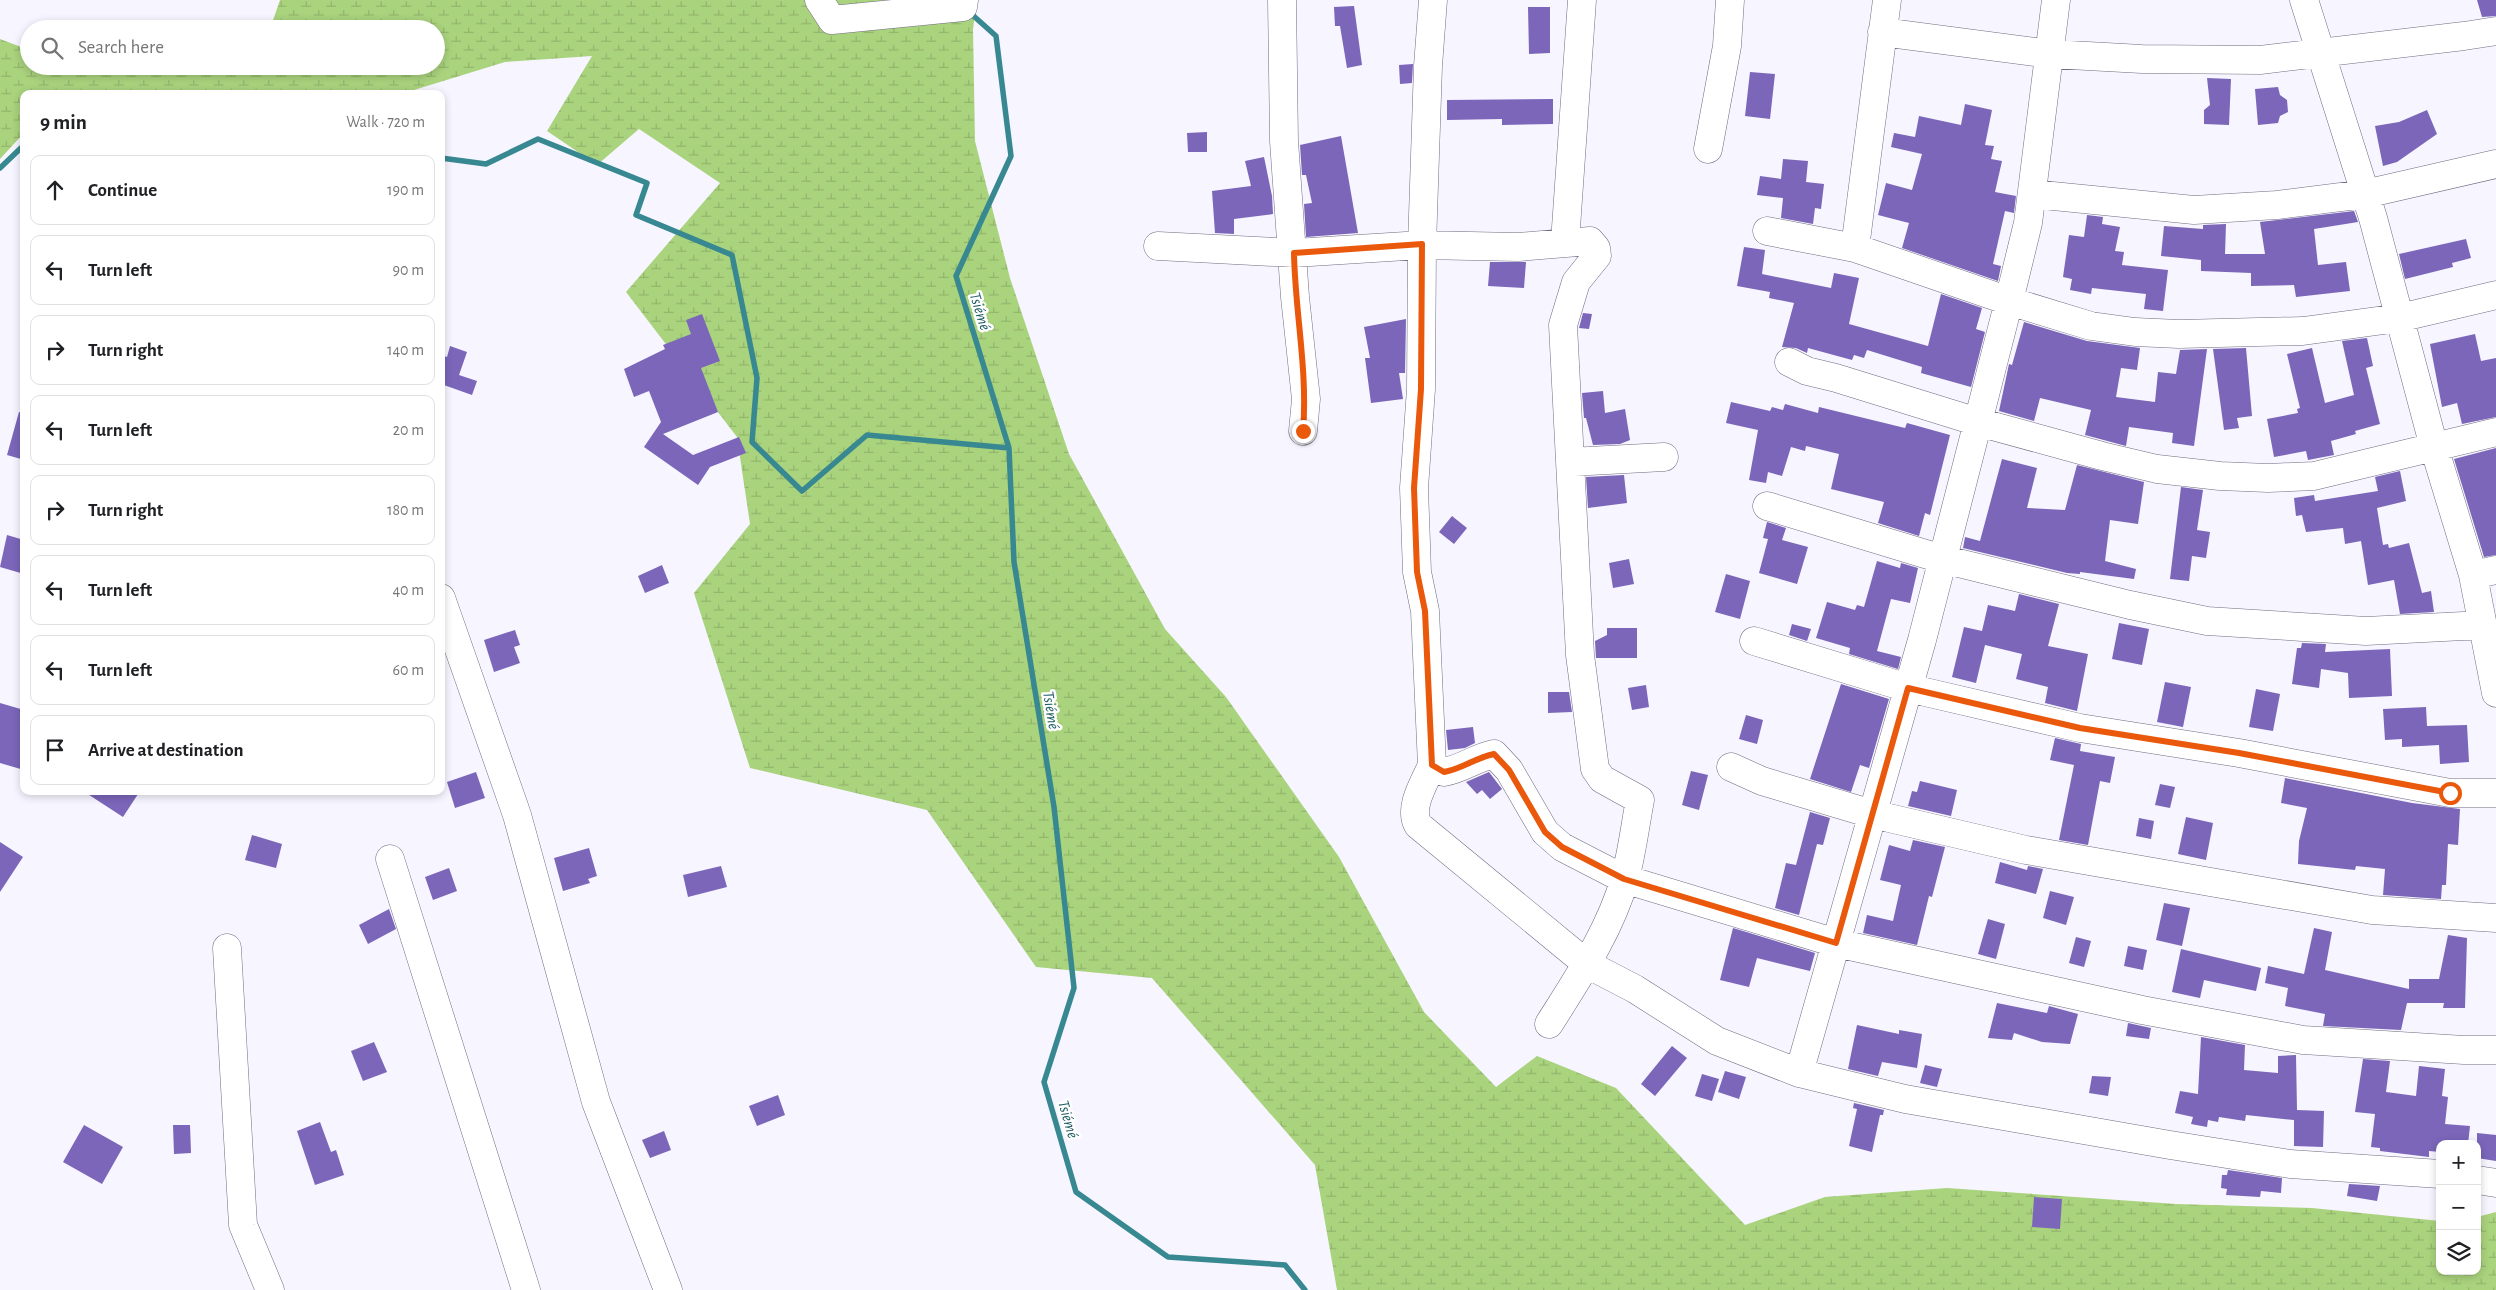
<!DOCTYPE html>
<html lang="en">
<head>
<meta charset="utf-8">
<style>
  :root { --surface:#fff; --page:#f6f6f6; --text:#202124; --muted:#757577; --line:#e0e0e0 }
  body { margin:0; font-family:"Alegreya Sans",sans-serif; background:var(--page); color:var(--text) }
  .controls { position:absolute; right:15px; bottom:15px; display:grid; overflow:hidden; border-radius:10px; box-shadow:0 2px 8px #0003 }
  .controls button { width:45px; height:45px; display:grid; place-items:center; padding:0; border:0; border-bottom:1px solid var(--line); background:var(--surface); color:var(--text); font:25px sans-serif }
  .stop { position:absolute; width:15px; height:15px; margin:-11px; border:4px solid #ea580c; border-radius:50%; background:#fff }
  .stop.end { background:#ea580c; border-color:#fff; box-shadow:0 1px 5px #0008 }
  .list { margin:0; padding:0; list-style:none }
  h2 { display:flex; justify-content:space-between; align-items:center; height:65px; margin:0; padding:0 20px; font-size:21px }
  h2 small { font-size:16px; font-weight:400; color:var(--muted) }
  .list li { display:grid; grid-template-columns:32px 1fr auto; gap:15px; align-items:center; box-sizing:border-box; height:70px; margin:0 10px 10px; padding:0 10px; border:1px solid var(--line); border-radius:10px }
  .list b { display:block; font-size:19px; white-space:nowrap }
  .list em { font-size:16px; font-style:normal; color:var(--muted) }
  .icon { flex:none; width:28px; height:28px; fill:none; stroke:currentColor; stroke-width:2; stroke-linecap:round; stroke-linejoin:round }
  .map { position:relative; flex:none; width:2496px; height:1290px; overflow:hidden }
  .search { position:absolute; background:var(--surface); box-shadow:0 2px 8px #0003; left:20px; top:20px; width:425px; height:55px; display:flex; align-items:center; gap:12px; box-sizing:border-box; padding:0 18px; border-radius:28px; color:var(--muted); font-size:19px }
  .panel { position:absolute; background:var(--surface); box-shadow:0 2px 8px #0003; left:20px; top:90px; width:425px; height:705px; border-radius:10px }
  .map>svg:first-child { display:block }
  .wetland { fill:url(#wetland-marsh) }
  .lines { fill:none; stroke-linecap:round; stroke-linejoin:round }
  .stream { stroke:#378890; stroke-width:5.5 }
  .building { fill:#7b66ba }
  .minor-casing { stroke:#706c80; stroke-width:29 }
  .minor { stroke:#fff; stroke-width:28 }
  .route { stroke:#ea580c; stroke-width:6 }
  .labels { text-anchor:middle; stroke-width:5; stroke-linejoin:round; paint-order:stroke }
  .water-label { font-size:16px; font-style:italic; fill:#1c5c61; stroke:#fff }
</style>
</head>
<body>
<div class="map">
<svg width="2496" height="1290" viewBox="0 0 2496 1290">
  <defs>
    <pattern id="wetland-marsh" width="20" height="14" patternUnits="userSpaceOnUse" patternTransform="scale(1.25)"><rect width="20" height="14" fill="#aad37d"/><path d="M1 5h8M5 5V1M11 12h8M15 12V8" fill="none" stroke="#92b56c"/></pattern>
  </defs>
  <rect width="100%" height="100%" fill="#f7f5ff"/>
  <path class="wetland" d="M280,0H977L973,29L975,141L1010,278L1069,454L1165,629L1226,697L1339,857L1424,1012L1496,1087L1537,1056L1616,1088L1745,1225L1825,1197L1947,1188L2176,1204L2312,1208L2440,1221V1271H2477V1217L2496,1212V1290H1337L1315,1165L1152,978L1036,967L927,810L750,768L694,593L750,524L737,437L626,292L720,183L639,129L597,165L547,131L592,56L505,62L401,94H24V133L0,159V39L29,50V66H436V29H193L271,26Z"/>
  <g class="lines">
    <path class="stream" d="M968,11L996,36L1011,156L956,276L1009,448L1014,562L1054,807L1074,988L1044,1082L1076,1192L1168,1257L1285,1265L1305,1290
      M441,158L486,164L538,139L647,183L636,215L732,255L757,378L752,442L802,491L867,435L1009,448
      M0,168L24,145"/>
  </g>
  <path class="building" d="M2477,0H2496V16L2482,17Z
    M1354,6L1362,65L1347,68L1340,26H1335L1334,7Z
    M1528,7H1550V53L1529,54Z
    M1413,64L1412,83L1400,84L1399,65Z
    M1750,72L1775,74L1770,119L1745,116Z
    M2207,78L2231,79L2229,125L2204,124V110L2210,105Z
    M2278,87L2280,95L2287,100L2288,112L2280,116L2278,123L2258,125L2255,89Z
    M1553,99V124L1502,125V119L1447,120V100Z
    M1965,104L1992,110L1985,145L1994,146L1991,159L2002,161L1995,192L2016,196L2014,213L2005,211L1993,264L2001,266L1998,281L1902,248L1909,223L1878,215L1886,183L1912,190L1922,154L1891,147L1894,133L1915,137L1919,116L1961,125Z
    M2427,110L2437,134L2397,162L2383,166L2375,126L2399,122Z
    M1207,132V152H1188L1187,133Z
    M1341,136L1358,233L1306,237L1304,204L1312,203L1306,175H1302L1300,145Z
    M1264,157L1272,196L1273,214L1234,219V234L1215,233L1212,191L1251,186L1245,161Z
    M1783,159L1808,161L1806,182L1824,184L1821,209L1815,208L1813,224L1781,218L1783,198L1757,195L1760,176L1781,179Z
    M2354,211L2358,222L2314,229L2318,265L2346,262L2350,291L2296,297L2294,285L2251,286V273L2201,271V260L2161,256L2164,226L2203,229V225L2226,224L2225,254H2265L2260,222Z
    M2087,215L2103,217L2102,224L2120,227L2115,251L2124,252L2122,265L2168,270L2163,311L2144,309L2146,294L2092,288L2091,294L2070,290L2072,279L2063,277L2069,235L2084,237Z
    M2466,239L2471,258L2452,263L2453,267L2405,279L2399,254Z
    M1744,247L1765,250L1762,274L1831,288L1834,273L1859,278L1849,324L1928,346L1941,294L1982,308L1976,329L1985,332L1971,387L1921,373L1922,367L1867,350L1864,358L1854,355L1852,360L1808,348L1807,353L1796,348L1782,347L1794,303L1769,298L1770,292L1737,286Z
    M1490,262H1526L1524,288L1488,286Z
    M1583,313L1592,314L1589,329L1579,328Z
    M702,314L720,361L701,368L718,412L663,434L693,455L739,437L746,453L710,467L698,485L644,447L661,422L649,391L634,397L624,369L665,349L663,345L691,334L686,320Z
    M1406,319L1405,373H1399L1403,399L1371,403L1365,358H1370L1364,327Z
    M2024,322L2087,341L2140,348L2137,370L2121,368L2116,397L2155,402L2158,372L2176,374L2180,350L2207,349L2194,446L2172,443L2173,433L2129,427L2126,446L2085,435L2091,410L2040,398L2034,421L1999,411L2009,364L2012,365Z
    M2475,334L2481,361L2496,358V417L2462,424L2457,403L2442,407L2430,344Z
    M2367,338L2373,366L2366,368L2380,424L2355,431L2356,434L2331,441L2334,455L2308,460L2306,451L2274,457L2267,419L2298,413L2297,409L2300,408L2287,354L2312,348L2325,403L2354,395L2342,341Z
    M450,346L467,352L459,375L477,381L472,395L441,384V355L447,357Z
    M2246,348L2252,416L2237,418L2239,428L2224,430L2213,349Z
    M1603,391L1605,413L1625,409L1630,440L1620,444L1593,445L1586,418H1584L1582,393Z
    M1731,402L1770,411L1772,407L1783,410L1785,404L1818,413L1819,407L1905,428L1907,423L1950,435L1930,515L1925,513L1919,536L1878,523L1884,502L1831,489L1839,454L1806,446L1805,451L1791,447L1782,476L1768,472L1766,483L1749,480L1758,430L1726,423Z
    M19,412H24V450L21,459L7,455Z
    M2496,448V555L2484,557L2454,459Z
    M2002,459L2037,468L2027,508L2065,510L2077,465L2144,482L2138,524L2110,520L2105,561L2136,569L2134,579L2080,572V574L2067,573L1963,548L1965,537L1980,541Z
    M2400,471L2406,501L2377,508L2383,545L2388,544L2389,548L2409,543L2422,593L2431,591L2434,612L2400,614L2394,580L2368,585L2361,541L2345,544L2343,528L2306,532L2302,515L2296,516L2294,498L2314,495L2315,501L2378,491L2375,477Z
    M1624,475L1627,503L1588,508L1586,477Z
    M2181,487L2203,490L2197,530L2210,532L2206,558L2192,556L2189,581L2170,579Z
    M1452,516L1467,528L1454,544L1439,532Z
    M1767,522L1786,528L1782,540L1808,547L1797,584L1759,573L1768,539L1763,538Z
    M7,535L24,540V574L0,567Z
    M1629,559L1634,584L1613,588L1609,563Z
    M1877,561L1900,568L1901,563L1918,568L1910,603L1891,599L1877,651L1901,657L1898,669L1849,654L1850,648L1816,638L1827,602L1855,610L1857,605L1864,607Z
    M662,565L669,583L645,593L638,576Z
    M1726,574L1750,581L1740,619L1715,612Z
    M2019,594L2059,604L2048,646L2088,654L2077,711L2045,703L2048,687L2016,679L2022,654L1985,645L1976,683L1952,677L1964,627L1982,631L1988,605L2015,611Z
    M2119,623L2149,629L2142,665L2112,659Z
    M1792,624L1811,629L1807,641L1789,635Z
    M1607,628H1637V658H1596L1595,641L1607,635Z
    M515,630L520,645L514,647L520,663L494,672L484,640Z
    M2302,643L2326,644L2325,652L2390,649L2392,696L2349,698L2348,673L2321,669L2319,688L2292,684L2297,648H2301Z
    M2165,682L2191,687L2183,727L2157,722Z
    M1841,684L1889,699L1869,768L1860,765L1851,792L1810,779Z
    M1646,685L1649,707L1632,710L1628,688Z
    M2256,689L2280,694L2273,731L2249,727Z
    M1548,692H1569L1572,712L1548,713Z
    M0,703L24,710V770L0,763Z
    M2426,707L2427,726L2467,725L2469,762L2440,764L2439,745L2402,747V739L2385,740L2383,709Z
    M1746,715L1763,720L1757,744L1739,739Z
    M1473,727L1475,743L1465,748L1448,750L1446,730Z
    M2055,738L2081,744L2080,751L2115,757L2110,783L2100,781L2088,845L2059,840L2074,765L2050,760Z
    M1691,771L1708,775L1699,810L1682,805Z
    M476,772L485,798L455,808L447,782Z
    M1489,772L1502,789L1490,799L1482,790L1477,794L1466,782Z
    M2285,778L2412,803L2460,809L2458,845L2448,844L2446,885H2442L2441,899L2383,895L2385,869L2356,866L2355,870L2298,864L2299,841L2307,808L2281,803Z
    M1920,781L1957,790L1951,816L1908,806L1912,791L1917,792Z
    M2160,784L2175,787L2170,808L2155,805Z
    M83,791H140L123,817Z
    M1810,812L1830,818L1823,845L1817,844L1799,915L1775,908L1786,863L1796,865Z
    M2186,817L2213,823L2206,860L2178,854Z
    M2139,818L2154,821L2151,839L2136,836Z
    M252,835L282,844L276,868L245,860Z
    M1913,840L1945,847L1932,897L1929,896L1917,945L1863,933L1867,915L1893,921L1901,885L1880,880L1889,845L1910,851Z
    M0,842L23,857L0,892Z
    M589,848L597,876L588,879L590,883L563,891L554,858Z
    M2000,862L2027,870L2028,866L2043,869L2036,894L1995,883Z
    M721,866L727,887L688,897L683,875Z
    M449,868L457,891L433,900L425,877Z
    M2050,891L2074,897L2066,925L2043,918Z
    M2164,903L2190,908L2182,946L2156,940Z
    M389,909L396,929L368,944L359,925Z
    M1988,919L2005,924L1996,959L1978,954Z
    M1733,928L1815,953L1810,971L1757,958L1749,987L1720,980Z
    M2314,928L2332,932L2325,970L2409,989V979H2439L2448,935L2467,938L2465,1008H2443L2444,1003H2407L2401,1030L2323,1026L2325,1014L2285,1006L2288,988L2265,983L2268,966L2304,974Z
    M2076,937L2091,941L2084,967L2069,963Z
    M2128,946L2147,950L2143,970L2124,966Z
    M2181,949L2261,968L2256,991L2204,980L2200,998L2172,992Z
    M1997,1003L2047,1013L2049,1006L2078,1014L2070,1044L2042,1042L2014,1033L2012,1040L1988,1038Z
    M2128,1023L2151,1028L2149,1039L2126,1036Z
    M1857,1025L1899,1034V1030L1922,1034L1917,1068L1882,1062L1878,1076L1848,1069Z
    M2201,1037L2245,1045L2244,1070L2278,1073V1056L2296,1055L2297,1110L2324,1111L2323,1147L2294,1146V1120L2246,1115L2245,1121L2219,1117L2218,1122L2208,1120L2207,1127L2191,1124L2193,1117L2175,1113L2180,1091L2198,1094Z
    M374,1042L387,1072L363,1081L351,1051Z
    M1672,1046L1687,1058L1655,1096L1641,1084Z
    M2363,1059L2390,1061L2386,1092L2416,1096L2419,1066L2445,1069L2442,1096L2448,1097L2445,1124L2470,1126L2468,1144H2440V1152L2429,1151V1157L2380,1151V1148L2371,1147L2375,1114L2355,1112Z
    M1925,1065L1942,1069L1937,1087L1920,1083Z
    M1725,1071L1746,1077L1739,1099L1718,1092Z
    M1702,1074L1719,1079L1712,1101L1695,1096Z
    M2092,1076L2111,1077L2108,1096L2089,1093Z
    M778,1095L785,1115L757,1126L749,1106Z
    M1854,1103L1884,1110L1883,1115H1880L1872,1152L1849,1146L1857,1109L1853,1108Z
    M320,1122L331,1152L336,1150L344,1175L315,1185L297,1131Z
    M84,1125L123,1147L102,1184L63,1162Z
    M173,1125H190L191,1153L174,1154Z
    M664,1131L671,1150L650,1158L642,1140Z
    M2477,1133L2496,1135V1161L2477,1158Z
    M2228,1170L2282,1178L2281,1193L2261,1191L2260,1197L2226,1195L2227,1189L2221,1188L2222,1175H2227Z
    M2349,1184L2380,1186L2377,1201L2347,1196Z
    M2034,1197L2062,1199L2060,1229L2032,1227Z"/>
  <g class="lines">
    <defs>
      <path id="minor" d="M819,0L832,20L963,7L964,0
        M1282,0L1284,141L1295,297L1306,399L1303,431
        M1433,0L1428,66L1422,245L1421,389L1414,488L1417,572L1425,611L1432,765L1444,772C1462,769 1475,758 1494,754L1509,770L1545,832L1562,847L1624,879L1836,943L2142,1010L2303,1040L2464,1050H2496
        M2304,0L2373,218L2434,447L2473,575L2496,693
        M1882,32L2051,54L2142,59L2260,60L2464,36L2496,31
        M1708,149L1727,46L1730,0
        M2032,194L2194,210L2277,205L2365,194L2496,164
        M1767,231L1855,248L2009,301L2091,326L2135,332L2179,334L2303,331L2399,318L2496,295
        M1565,242L1582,0
        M1158,246L1294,253L1422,245L1518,247L1590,241L1596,248L1597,256L1576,282L1563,325L1580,655L1595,769L1602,779L1640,800C1635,826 1632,853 1625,878C1610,931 1578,978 1549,1024
        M1855,248L1887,0
        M1789,362L1807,371L1836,378L1978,422L2102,456L2157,469L2220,476L2268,478L2314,476L2496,432
        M1570,462L1664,457
        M1767,506L1942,559L2130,605L2207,621L2366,631L2483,625
        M2473,575L2496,570
        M441,598L517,815L596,1102L668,1290
        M1754,641L1908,688L2080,728L2239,753L2450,793H2496
        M1432,765C1425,782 1408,807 1418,825L1587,964L1635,989L1717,1041L1799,1073L1905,1099L2170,1145L2290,1164L2440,1174
        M1731,767L1762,781L1872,814L2026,850L2372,910L2496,918
        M390,859L526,1290
        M227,948L243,1225L270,1290
        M1799,1073L1922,640L2009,301L2028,223L2056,0
        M2477,1180L2496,1183"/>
    </defs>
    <use href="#minor" class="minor-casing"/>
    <use href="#minor" class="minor"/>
  </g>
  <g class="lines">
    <path class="route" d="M1303,431C1308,371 1295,312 1294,253L1422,244L1421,389L1414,488L1417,572L1425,611L1432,765L1444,772C1462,769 1475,758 1494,754L1509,770L1545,832L1562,847L1624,879L1836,943L1908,688L2080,728L2239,753L2450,793"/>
  </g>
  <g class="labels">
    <g class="water-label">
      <text transform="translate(981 311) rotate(73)" y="6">Tsiémé</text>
      <text transform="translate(1052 710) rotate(81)" y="6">Tsiémé</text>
      <text transform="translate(1069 1119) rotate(74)" y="6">Tsiémé</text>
    </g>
  </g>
</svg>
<div class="controls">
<button>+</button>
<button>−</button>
<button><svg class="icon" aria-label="layers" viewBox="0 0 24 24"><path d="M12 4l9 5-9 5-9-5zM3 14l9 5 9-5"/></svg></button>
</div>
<div class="stop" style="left:2450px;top:793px"></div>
<div class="stop end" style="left:1303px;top:431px"></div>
<div class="search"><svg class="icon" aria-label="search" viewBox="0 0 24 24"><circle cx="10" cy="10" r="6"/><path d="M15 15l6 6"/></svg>Search here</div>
<section class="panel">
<h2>9 min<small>Walk · 720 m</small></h2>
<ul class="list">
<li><svg class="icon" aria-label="ahead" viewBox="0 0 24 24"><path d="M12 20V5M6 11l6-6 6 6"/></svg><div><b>Continue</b></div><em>190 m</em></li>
<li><svg class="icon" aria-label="left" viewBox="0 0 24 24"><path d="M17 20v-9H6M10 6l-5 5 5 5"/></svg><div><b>Turn left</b></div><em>90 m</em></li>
<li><svg class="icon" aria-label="right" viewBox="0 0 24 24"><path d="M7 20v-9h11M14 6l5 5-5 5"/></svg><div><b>Turn right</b></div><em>140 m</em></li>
<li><svg class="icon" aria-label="left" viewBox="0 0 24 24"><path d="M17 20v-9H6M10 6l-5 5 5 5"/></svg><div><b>Turn left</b></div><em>20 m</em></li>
<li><svg class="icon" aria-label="right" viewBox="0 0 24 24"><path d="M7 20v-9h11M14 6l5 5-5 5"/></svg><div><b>Turn right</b></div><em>180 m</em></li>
<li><svg class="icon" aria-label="left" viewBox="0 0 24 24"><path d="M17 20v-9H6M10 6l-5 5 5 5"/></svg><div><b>Turn left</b></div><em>40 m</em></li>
<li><svg class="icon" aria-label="left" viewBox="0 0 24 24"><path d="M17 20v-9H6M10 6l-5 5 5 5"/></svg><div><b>Turn left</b></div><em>60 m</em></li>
<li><svg class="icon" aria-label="arrive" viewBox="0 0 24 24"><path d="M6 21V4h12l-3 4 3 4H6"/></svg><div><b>Arrive at destination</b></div></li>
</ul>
</section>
</div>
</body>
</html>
